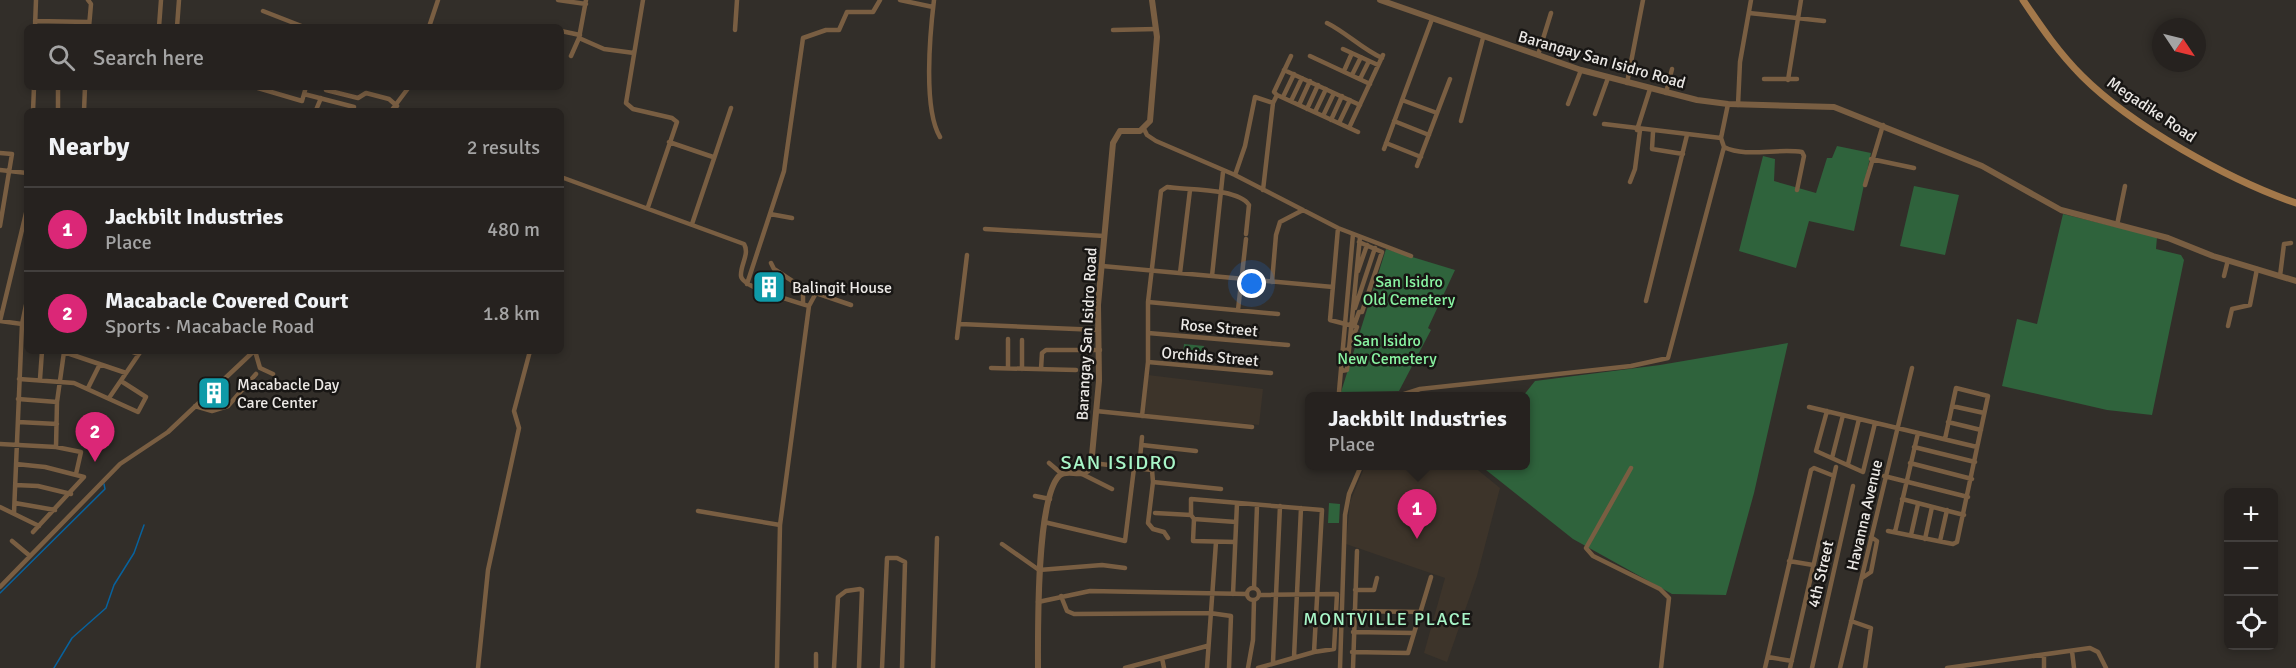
<!DOCTYPE html>
<html lang="en">
<head>
<meta charset="utf-8">
<style>
  :root { --surface:#26221f; --page:#2e2a28; --text:#f1f3f6; --muted:#a4a4a4; --line:#423f3d; --accent:#db2777 }
  body { margin:0; font-family:Signika,sans-serif; background:var(--page); color:var(--text) }
  .controls { position:absolute; right:18px; bottom:18px; display:grid; overflow:hidden; border-radius:9px; box-shadow:0 3px 9px #0003 }
  .controls button { width:54px; height:54px; display:grid; place-items:center; padding:0; border:0; border-bottom:2px solid var(--line); background:var(--surface); color:var(--text); font:30px sans-serif }
  .compass { position:absolute; left:2152px; top:18px; width:54px; height:54px; border-radius:50%; background:var(--surface); box-shadow:0 3px 9px #0003; rotate:125deg }
  .you { position:absolute; left:1252px; top:284px; width:21px; height:21px; margin:-15px; border:4px solid #fff; border-radius:50%; background:#1a73e8; box-shadow:0 0 0 9px #1a73e833 }
  .badge { display:grid; place-items:center; width:39px; height:39px; border-radius:50%; background:var(--accent); color:#fff; font-size:20px; font-weight:700 }
  .pin { position:absolute; translate:-50% -50px; filter:drop-shadow(0 2px 3px #0008) }
  .pin::after { content:''; position:absolute; top:32px; width:21px; height:18px; background:inherit; clip-path:polygon(0 0,100% 0,50% 100%) }
  .popup { position:absolute; left:1305px; top:392px; width:225px; height:78px; box-sizing:border-box; display:grid; place-content:center; border-radius:9px; background:var(--surface); filter:drop-shadow(0 2px 4px #0005); font-size:20px; white-space:nowrap; color:var(--muted) }
  .popup b { font-size:22px; color:var(--text) }
  .popup::after { content:''; position:absolute; left:50%; top:100%; margin-left:-12px; border:12px solid transparent; border-top-color:var(--surface) }
  .list { margin:0; padding:0; list-style:none }
  h2 { display:flex; justify-content:space-between; align-items:center; height:78px; margin:0; padding:0 24px; font-size:26px }
  h2 small { font-size:20px; font-weight:400; color:var(--muted) }
  .list li { display:grid; grid-template-columns:39px 1fr auto; gap:18px; align-items:center; box-sizing:border-box; height:84px; padding:0 24px; border-top:2px solid var(--line) }
  .list b { display:block; font-size:22px; white-space:nowrap }
  .list p { margin:0; font-size:20px; white-space:nowrap; color:var(--muted) }
  .list em { font-size:20px; font-style:normal; color:var(--muted) }
  .icon { flex:none; width:33px; height:33px; fill:none; stroke:currentColor; stroke-width:2; stroke-linecap:round; stroke-linejoin:round }
  .map { position:relative; flex:none; width:2296px; height:668px; overflow:hidden }
  .search { position:absolute; background:var(--surface); box-shadow:0 3px 9px #0003; left:24px; top:24px; width:540px; height:66px; display:flex; align-items:center; gap:15px; box-sizing:border-box; padding:0 21px; border-radius:9px; color:var(--muted); font-size:22px }
  .panel { position:absolute; background:var(--surface); box-shadow:0 3px 9px #0003; left:24px; top:108px; width:540px; height:246px; border-radius:9px }
  .map>svg:first-child { display:block }
  .built { fill:#3d342a }
  .green { fill:#2f633c }
  .lines { fill:none; stroke-linecap:round; stroke-linejoin:round }
  .stream { stroke:#08629d; stroke-width:1.5 }
  .minor { stroke:#795e42; stroke-width:4.5 }
  .tertiary { stroke:#795e42; stroke-width:6 }
  .secondary { stroke:#a3784a; stroke-width:7 }
  .labels { text-anchor:middle; stroke-width:5; stroke-linejoin:round; paint-order:stroke }
  .street-label { font-size:16px; fill:#ebe8e5; stroke:#181614 }
  .park-label { font-size:16px; fill:#89f4a2; stroke:#181614 }
  .poi-label { font-size:16px; fill:#ebe8e5; stroke:#181614; text-anchor:start }
  .neighbourhood-label { font-size:18px; letter-spacing:1.5px; fill:#a8f6c8; stroke:#181614 }
  .quarter-label { font-size:20px; letter-spacing:1.5px; fill:#a8f6c8; stroke:#181614 }
</style>
</head>
<body>
<div class="map">
<svg width="2296" height="668" viewBox="0 0 2296 668">
  <rect width="100%" height="100%" fill="#322e29"/>
  <path class="built" d="M1148,375L1263,389L1259,425L1144,414Z
    M1365,466H1473L1500,488L1477,576L1447,662L1424,653L1445,578L1346,544L1350,502Z"/>
  <path class="green" d="M1837,146L1871,153L1854,231L1809,221L1796,268L1739,251L1763,156L1775,159L1774,181L1816,193L1827,158H1832Z
    M1914,186L1959,195L1945,255L1900,246Z
    M2063,214L2157,237L2156,249L2181,255L2184,260L2152,415L2107,410L2002,386L2017,319L2037,324Z
    M1386,249L1455,270L1428,328L1431,330L1399,391L1341,392Z
    M1788,343L1754,493L1726,595L1672,594L1573,539L1481,466H1525L1523,396L1535,381L1660,365Z
    M1184,344L1204,346L1203,357L1183,355Z
    M1329,503L1340,504L1339,523H1328Z"/>
  <g class="lines">
    <path class="stream" d="M0,593L105,489L104,484
      M54,668L72,638L106,608L114,585L134,553L144,525"/>
    <path class="minor" d="M88,0L91,4L89,27
      M558,0L586,4
      M643,0L626,103L633,109L672,118L677,122L648,207
      M900,0L933,7
      M934,0C930,33 923,109 940,137
      M263,11L304,27
      M1749,13L1824,21
      M35,21L89,22
      M1327,23C1347,33 1362,49 1382,58
      M35,27L36,0
      M159,27L161,0
      M177,27L179,0
      M429,27L438,0
      M542,27H544
      M735,30L737,0
      M1113,30L1156,29
      M561,31L580,35
      M579,38L604,49L634,53
      M1343,49L1378,65
      M1538,55L1551,13
      M571,56L579,38L586,0
      M1310,56L1370,84
      M1284,70L1360,105
      M1344,71L1352,53
      M1352,75L1361,57
      M1360,79L1369,61
      M1764,79H1797
      M1788,80L1801,0
      M1627,83L1643,0
      M254,87L302,101L306,87
      M326,90L358,98L366,93L389,99L397,106
      M1666,93L1672,69
      M304,94L354,107L352,111
      M1277,95L1358,132
      M1283,97L1294,74
      M1402,100L1437,113
      M1291,101L1302,78
      M1568,104L1581,70
      M1299,105L1310,81
      M1738,105L1740,62L1751,0
      M1307,109L1318,85
      M316,110L321,98
      M33,111L34,87
      M58,111V87
      M84,111L85,87
      M391,111L409,87
      M1315,112L1326,89
      M1595,114L1608,78
      M1323,116L1334,93
      M1331,120L1342,96
      M1394,121L1429,135
      M1461,121L1483,38
      M1339,123L1350,100
      M1604,124L1721,138
      M1349,128L1383,55
      M1144,129L1147,135L1156,141L1235,175L1338,228L1411,256
      M1637,130L1650,89
      M1653,132L1652,149L1683,154
      M669,142L713,157
      M1386,143L1421,157
      M1724,147C1746,158 1776,148 1802,152L1804,156L1797,190
      M1384,149L1432,19
      M0,153L12,154L0,226
      M1871,159L1914,168
      M1417,166L1450,79
      M0,170L27,173
      M1235,175L1245,146L1255,97L1273,103
      M561,177L744,244C750,254 740,265 741,276C742,288 797,302 809,306L780,525L777,668
      M1630,182L1635,169L1640,130
      M1865,185L1883,125
      M1263,190L1273,103L1277,95L1274,92L1291,56
      M770,214L792,218
      M692,224L731,108
      M2117,225L2125,186
      M1338,228L1330,320L1357,327L1348,350H1343
      M985,229L1104,236
      M771,263L774,269L803,288V304
      M1102,266L1333,287
      M1358,271L1367,245
      M1180,273L1190,190
      M1212,276L1223,172
      M2224,276L2228,260
      M2280,276L2284,244L2291,243
      M1272,282L1276,235L1280,222L1303,210
      M747,284L784,171L803,38L826,30H839L847,12H873L880,0
      M1646,301L1687,135
      M1148,302L1278,314
      M809,306L816,293L851,305
      M1355,308L1375,248
      M1238,310L1246,239
      M0,321L22,324L14,513
      M0,321L27,209
      M22,324L26,305
      M960,324L1099,330
      M1354,326L1359,312H1362L1382,252L1359,242
      M2228,326L2232,309L2250,305L2257,269
      M1148,333L1288,345
      M957,338L967,255
      M130,351L139,354
      M255,351L260,368L273,374
      M64,352L126,373
      M1148,362L1271,373
      M991,368L1076,370
      M1008,368V339
      M1022,369V340
      M1041,369L1042,353L1046,350H1100
      M1341,371L1347,370L1360,237
      M19,379L74,383L138,412L146,397L121,381
      M40,379L42,351
      M88,388L100,364
      M1339,392L1353,234
      M1398,396L1420,389L1631,366L1668,358L1724,147L1721,138L1728,104
      M109,398L141,351
      M18,399L57,402
      M195,406L212,411L228,406L256,374
      M1952,406L1984,413
      M1809,407L1977,447
      M1096,411L1252,427
      M1827,411L1816,451L1863,472
      M1142,416L1148,362V302L1161,191L1167,187C1187,190 1238,188 1249,205L1246,234
      M18,422L57,424
      M1948,422L1981,430
      M0,444L56,447L81,452L76,474
      M1142,445L1196,451
      M56,447L57,402L64,352
      M1914,447L1975,462
      M1832,458L1843,415
      M1049,463L1062,474
      M1092,463L1152,470L1153,482L1148,523L1153,529L1164,532L1168,538
      M1910,463L1972,479
      M16,464L45,467L84,477L33,532
      M1848,464L1859,419
      M1631,468L1586,548L1593,556L1660,589L1669,598L1661,668
      M1139,469L1142,437
      M1863,472L1875,423
      M1082,474L1112,489
      M1884,476L1968,497
      M1153,482L1221,489
      M15,485L38,486L71,494
      M1035,496L1050,499
      M1902,499L1964,515
      M15,503L55,510
      M0,507L39,526
      M698,511L780,525
      M1155,513L1191,515L1194,519L1236,522
      M1191,515V499L1322,510L1314,652L1258,668
      M1194,519L1193,541L1235,542
      M1044,522L1125,541L1134,468
      M1888,531L1953,544L1957,542L1988,396L1956,388L1945,439
      M1895,532L1918,433
      M1911,535L1918,504
      M1925,539L1932,507
      M12,541L30,556
      M1940,541L1947,510
      M1002,544L1039,570L1102,565L1125,568
      M1789,561L1813,565
      M1862,578L1871,572L1877,541L1871,537
      M0,587L120,464L168,432L254,351
      M1254,588L1257,506
      M1247 594a6 6 0 1 1 12 0a6 6 0 1 1-12 0Z
      M1355,590H1374L1377,578
      M1233,594L1237,503
      M1259,595L1337,594L1334,649L1314,652
      M1061,596L1067,611L1074,614L1210,613L1231,616L1229,668
      M1038,602L1090,591L1247,594
      M1354,611L1421,612
      M1851,621L1871,628L1865,668
      M1353,632L1414,633
      M2072,651L2074,668
      M1352,652L1408,653L1431,577
      M2044,655V668
      M1294,657L1301,508
      M1768,657L1792,661
      M1162,658L1164,668
      M1273,662L1280,506
      M478,668L488,570L519,428L514,411L530,351
      M816,668V654
      M834,668L838,597L846,591L860,589L862,590L859,668
      M882,668L887,558H897L905,562L902,668
      M933,668L937,538
      M1125,668L1207,646
      M1207,668L1216,542
      M1248,668L1253,640L1254,600
      M1340,668L1345,515L1349,494L1361,466
      M1353,668L1357,551
      M1765,668L1811,470L1814,468L1834,476
      M1790,668L1836,467
      M1812,668L1853,486
      M1840,668L1912,368
      M1947,668L2090,648L2098,652L2106,668"/>
    <path class="tertiary" d="M1380,0L1581,70L1697,100L1728,104L1834,107L1982,166L2061,210L2168,238L2213,256L2296,281
      M1038,668C1038,632 1036,500 1059,476C1068,467 1084,481 1091,466L1099,381L1098,305L1113,143L1120,131H1140L1150,121L1157,37L1152,0"/>
    <path class="secondary" d="M2023,0C2041,27 2059,53 2082,76C2132,126 2229,180 2296,203"/>
  </g>
  <defs>
    <symbol id="building-square" viewBox="-11 -11 22 22"><rect x="-9" y="-9" width="18" height="18" rx="4" fill="#0f9aa8" stroke="#181614"/><path d="M-4-6H4V6H1V3H-1V6H-4ZM-2.5-4.3h1.7v1.8h-1.7ZM.8-4.3h1.7v1.8H.8ZM-2.5-1h1.7V.8h-1.7ZM.8-1h1.7V.8H.8Z" fill="#fff"/></symbol>
  </defs>
  <g fill-rule="evenodd">
    <use href="#building-square" x="750" y="268" width="38" height="38"/>
    <use href="#building-square" x="195" y="374" width="38" height="38"/>
  </g>
  <g class="labels">
    <g class="street-label">
      <text transform="translate(1602 59) rotate(16)" y="6">Barangay San Isidro Road</text>
      <text transform="translate(2152 109) rotate(34)" y="6">Megadike Road</text>
      <text transform="translate(1219 327) rotate(5)" y="6">Rose Street</text>
      <text transform="translate(1086 334) rotate(-87)" y="6">Barangay San Isidro Road</text>
      <text transform="translate(1210 356) rotate(5)" y="6">Orchids Street</text>
      <text transform="translate(1864 515) rotate(-77)" y="6">Havanna Avenue</text>
      <text transform="translate(1820 574) rotate(-77)" y="6">4th Street</text>
    </g>
    <g class="park-label">
      <text x="1409" y="287">San Isidro<tspan x="1409" dy="18">Old Cemetery</tspan></text>
      <text x="1387" y="346">San Isidro<tspan x="1387" dy="18">New Cemetery</tspan></text>
    </g>
    <g class="poi-label">
      <text x="792" y="293">Balingit House</text>
      <text x="237" y="390">Macabacle Day<tspan x="237" dy="18">Care Center</tspan></text>
    </g>
    <g class="neighbourhood-label">
      <text x="1388" y="625">MONTVILLE PLACE</text>
    </g>
    <g class="quarter-label">
      <text x="1119" y="469">SAN ISIDRO</text>
    </g>
  </g>
</svg>
<div class="controls">
<button>+</button>
<button>−</button>
<button><svg class="icon" aria-label="locate" viewBox="0 0 24 24"><circle cx="12" cy="12" r="6"/><path d="M12 2v4M12 18v4M2 12h4M18 12h4"/></svg></button>
</div>
<svg class="compass" viewBox="-18 -18 36 36"><path d="M0-13l5 13h-10z" fill="#e53935"/><path d="M0 13l5-13h-10z" fill="#a4a4a4"/></svg>
<div class="you"></div>
<div class="pin badge" style="left:1417px;top:539px">1</div>
<div class="popup"><b>Jackbilt Industries</b>Place</div>
<div class="pin badge" style="left:95px;top:462px">2</div>
<div class="search"><svg class="icon" aria-label="search" viewBox="0 0 24 24"><circle cx="10" cy="10" r="6"/><path d="M15 15l6 6"/></svg>Search here</div>
<section class="panel">
<h2>Nearby<small>2 results</small></h2>
<ul class="list">
<li><span class="badge">1</span><div><b>Jackbilt Industries</b><p>Place</p></div><em>480 m</em></li>
<li><span class="badge">2</span><div><b>Macabacle Covered Court</b><p>Sports · Macabacle Road</p></div><em>1.8 km</em></li>
</ul>
</section>
</div>
</body>
</html>
